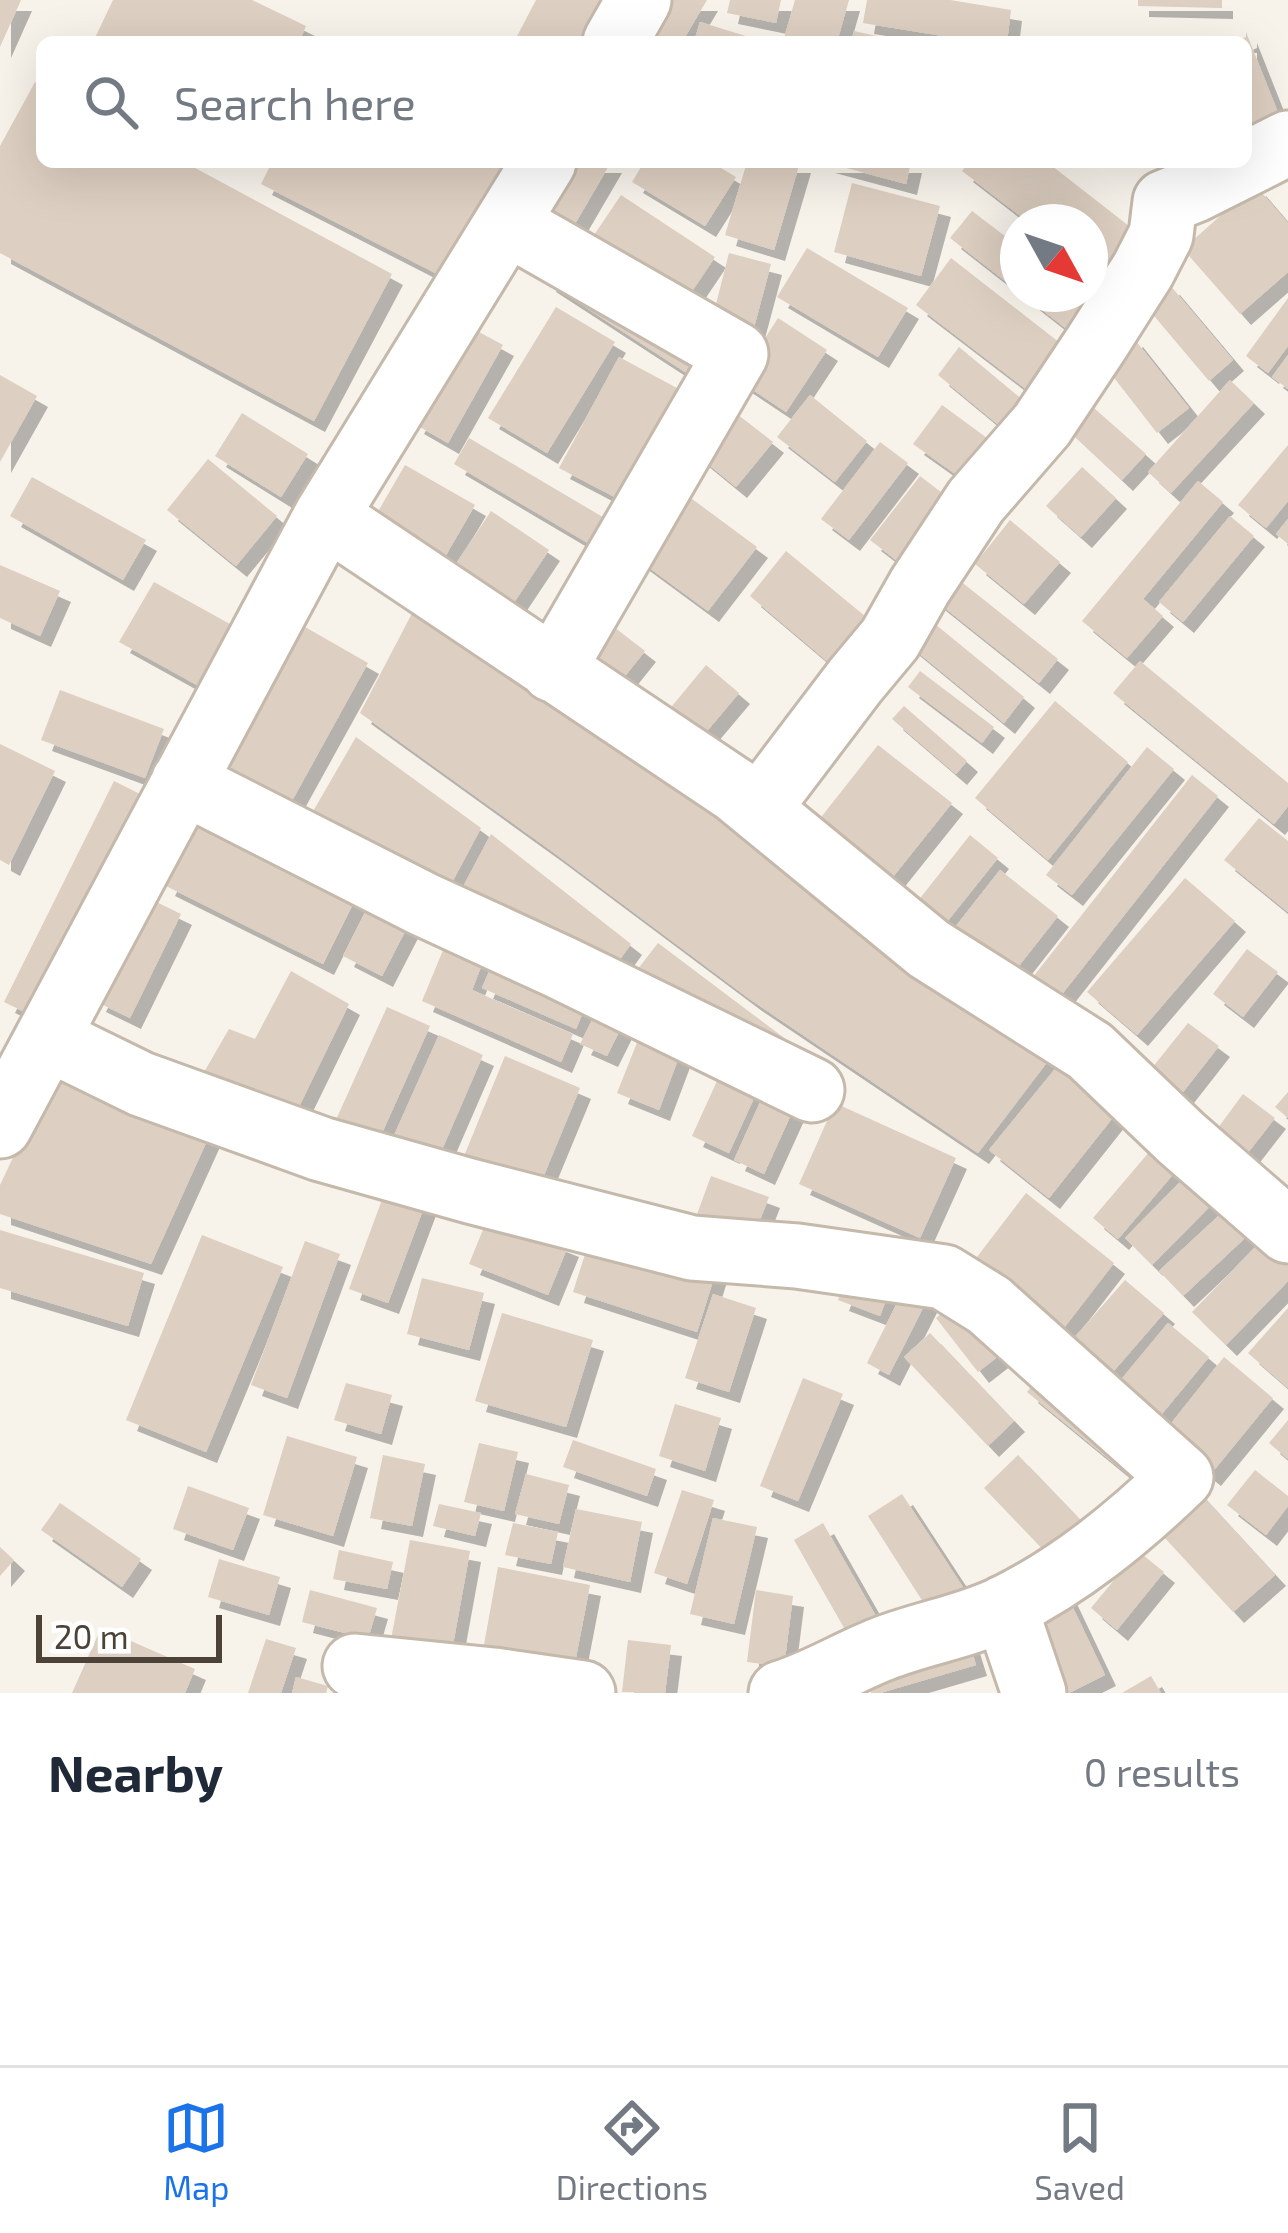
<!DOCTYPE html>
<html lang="en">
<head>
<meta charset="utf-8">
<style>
  :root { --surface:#fff; --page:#f2f2f3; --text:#1f2937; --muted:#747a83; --line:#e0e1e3; --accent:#1a73e8 }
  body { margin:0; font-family:"Exo 2",sans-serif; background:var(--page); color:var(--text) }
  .compass { position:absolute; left:1000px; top:204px; width:108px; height:108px; border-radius:50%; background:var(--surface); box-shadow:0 12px 48px #0002; rotate:130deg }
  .scale { position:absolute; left:36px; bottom:30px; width:186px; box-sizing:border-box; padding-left:12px; border:6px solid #4c4237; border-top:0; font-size:33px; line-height:42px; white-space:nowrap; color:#4c4237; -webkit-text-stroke:9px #fff; paint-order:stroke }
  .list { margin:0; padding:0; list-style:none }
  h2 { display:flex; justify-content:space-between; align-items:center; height:156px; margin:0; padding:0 48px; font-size:51px }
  h2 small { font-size:39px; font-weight:400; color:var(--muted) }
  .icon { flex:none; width:66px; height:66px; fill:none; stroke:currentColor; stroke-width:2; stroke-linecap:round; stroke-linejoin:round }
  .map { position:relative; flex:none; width:1288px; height:1693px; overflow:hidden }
  .search { position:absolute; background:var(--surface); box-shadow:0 12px 48px #0002; left:36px; right:36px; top:36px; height:132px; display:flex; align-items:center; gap:30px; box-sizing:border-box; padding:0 42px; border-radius:18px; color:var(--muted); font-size:45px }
  .sheet { height:372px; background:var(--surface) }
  nav { display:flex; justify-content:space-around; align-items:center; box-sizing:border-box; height:168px; border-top:3px solid var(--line); background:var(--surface); font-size:33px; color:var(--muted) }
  nav a { display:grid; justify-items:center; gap:6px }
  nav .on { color:var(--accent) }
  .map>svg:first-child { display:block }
  .building { fill:#ddcfc1; filter:url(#shadow) }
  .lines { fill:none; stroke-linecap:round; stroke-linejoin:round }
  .street-casing { stroke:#c4b9ab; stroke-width:69 }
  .street { stroke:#fff; stroke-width:63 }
</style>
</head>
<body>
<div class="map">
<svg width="1288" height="1693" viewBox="0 0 1288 1693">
  <defs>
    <filter id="shadow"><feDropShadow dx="11" dy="11" stdDeviation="0" flood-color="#0004"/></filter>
  </defs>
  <rect width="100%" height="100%" fill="#f7f2ea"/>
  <path class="building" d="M0,0H21L0,47Z
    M113,0H252L306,26L299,42H93Z
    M536,0H614L593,42H514Z
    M661,0H707L682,42H636Z
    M730,0H781L776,23L727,13Z
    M795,0H849L837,42H783Z
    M867,0H950L1011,10L1007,42H980L863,23Z
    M1138,0H1222V8L1138,6Z
    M700,22L762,41V42H694Z
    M854,31L894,40V42H851Z
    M1246,32L1284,128L1246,143V42H1235L1246,37Z
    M35,82L42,86V162H184L392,274L314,421L0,253V146Z
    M272,162H512L451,281L261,184Z
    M565,162H611L565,241L530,221Z
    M644,162H711L736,177L705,226L632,182Z
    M747,162H800L774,250L725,235Z
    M824,162H911L906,184Z
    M969,162H1047L1143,237L1107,283L1090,270V222H1028L962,171Z
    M852,183L940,206L921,276L834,252Z
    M1255,185L1288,223V272L1240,314L1183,249Z
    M621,195L715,257L684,303L590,241Z
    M972,211L1018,246V291L950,238Z
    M807,248L908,308L878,357L777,297Z
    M729,253L771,264L753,331L712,320Z
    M560,257L718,359L702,383L545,281Z
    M951,258L1069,350L1035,396L916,305Z
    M1169,284L1233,360L1209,381L1144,304Z
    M1022,294H1079L1095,306L1073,334Z
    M1288,298V346L1268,373L1246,356Z
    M556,307L615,342L547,453L488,418Z
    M778,318L827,350L786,412L738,380Z
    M468,326L503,345L448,443L413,423Z
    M1132,336L1189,408L1157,433L1101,361Z
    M959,347L1029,405L1007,432L938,375Z
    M1288,355V389L1272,377Z
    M619,357L690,395L630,505L559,468Z
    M0,375L37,396L0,462Z
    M1230,380L1254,403L1171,493L1148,472Z
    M810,395L867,441L835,482L777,437Z
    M1086,401L1146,454L1122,480L1063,425Z
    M942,405L1006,452L978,490L913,444Z
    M728,407L773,442L736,487L692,451Z
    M242,413L308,454L281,497L215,456Z
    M469,438L618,526L603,552L454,464Z
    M880,442L908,463L849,540L821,519Z
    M1288,445V501L1266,528L1238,505Z
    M208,459L277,516L236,566L167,510Z
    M405,465L475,505L439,567L369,527Z
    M1082,467L1116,498L1081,537L1046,506Z
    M920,476L959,506L909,570L870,540Z
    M32,477L146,540L123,580L10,516Z
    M1198,481L1223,502L1143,599L1163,616L1127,658L1082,621Z
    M684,493L757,547L708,611L636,558Z
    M491,511L549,550L501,622L444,582Z
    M1230,516L1254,536L1183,622L1159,602Z
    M1288,519V544L1276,534Z
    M1010,520L1060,562L1024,604L975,564Z
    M786,551L877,626L840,672L750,596Z
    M0,565L60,591L40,636L0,618Z
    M949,572L1058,659L1039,683L930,596Z
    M154,582L248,634L215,695L119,642Z
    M420,598L681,782L1048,1061L978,1153L751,1000L553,852L360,713Z
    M924,615L1024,697L1004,723L904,641Z
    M601,617L645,651L609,696L566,663Z
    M298,623L368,663L283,817L212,779Z
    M1140,661L1288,783V806L1274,824L1113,693Z
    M706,665L739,693L691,750L658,723Z
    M920,671L994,727L982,743L908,687Z
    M60,690L164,729L145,778L41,740Z
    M1055,701L1128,762L1048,860L975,798Z
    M904,706L967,761L956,774L892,719Z
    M356,737L481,828L442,901L304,827Z
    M0,744L55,771L9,865L0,860Z
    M878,745L952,803L884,888L811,830Z
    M1147,747L1174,769L1072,895L1046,875Z
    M1192,775L1218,796L1055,1003L1029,982Z
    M114,781L154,801L43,1021L4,1002Z
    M203,808L362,886L323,964L164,885Z
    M1259,818L1288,841V912L1224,860Z
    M491,834L631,944L605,980L455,902Z
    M970,835L998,858L938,933L910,911Z
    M1000,870L1058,916L1007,981L949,935Z
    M1185,878L1235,921L1137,1035L1087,992Z
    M375,893L414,914L382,976L343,956Z
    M146,897L181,914L130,1018L95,1001Z
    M446,943L484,959L472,990L573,1034L561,1062L422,1001Z
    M658,943L812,1059L624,987Z
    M1247,949L1278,972L1243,1017L1213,994Z
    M498,951L591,993L576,1029L482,988Z
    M291,971L349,1004L292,1121L196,1086L229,1029L255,1039Z
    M601,1003L627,1016L607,1056L580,1044Z
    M387,1007L430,1026L373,1153L330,1133Z
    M1188,1023L1219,1046L1183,1092L1152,1068Z
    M642,1030L683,1046L659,1110L617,1093Z
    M439,1035L483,1055L437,1161L392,1140Z
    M505,1056L580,1088L537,1192L462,1161Z
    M1064,1058L1122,1106L1049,1198L989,1150Z
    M727,1059L764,1076L729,1153L692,1136Z
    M53,1073L210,1134L151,1264L0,1214V1185Z
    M768,1085L798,1099L764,1174L734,1160Z
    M1288,1092V1118L1275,1107Z
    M1243,1094L1275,1118L1240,1163L1209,1140Z
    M835,1103L956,1158L920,1238L799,1184Z
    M1150,1151L1175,1172L1118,1239L1093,1218Z
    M1193,1169L1220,1196L1152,1265L1125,1238Z
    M711,1176L769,1197L753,1238L696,1217Z
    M386,1189L426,1202L388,1303L349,1289Z
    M1026,1193L1114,1263L1053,1342L964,1274Z
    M1239,1197L1262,1222L1183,1296L1159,1271Z
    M489,1215L568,1246L548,1295L469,1264Z
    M593,1229L717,1268L697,1332L573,1292Z
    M0,1230L144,1273L128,1326L0,1288Z
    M1271,1231L1288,1248V1281L1226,1345L1192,1312Z
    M202,1235L283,1267L206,1452L126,1420Z
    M305,1241L340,1254L287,1398L251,1385Z
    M848,1273L890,1289L880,1316L838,1300Z
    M422,1278L484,1293L469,1350L407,1334Z
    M1125,1280L1164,1313L1099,1388L1060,1354Z
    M906,1285L929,1296L889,1375L867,1363Z
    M713,1294L756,1308L729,1392L685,1378Z
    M962,1297L1005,1351L978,1372L936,1318Z
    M1288,1308V1388L1248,1353Z
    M502,1313L593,1340L566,1427L475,1401Z
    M1168,1323L1209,1357L1156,1421L1115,1387Z
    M930,1333L1014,1421L988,1446L904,1357Z
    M1224,1357L1273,1398L1210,1475L1161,1436Z
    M1041,1374L1142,1456L1127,1474L1027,1392Z
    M803,1378L843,1394L798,1501L760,1486Z
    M346,1383L392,1395L381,1434L334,1420Z
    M675,1404L721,1418L705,1471L659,1456Z
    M1288,1420V1459L1269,1443Z
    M287,1436L357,1457L333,1536L263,1515Z
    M573,1440L656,1469L647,1496L563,1467Z
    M479,1443L518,1452L504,1511L464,1502Z
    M383,1455L425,1464L412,1526L370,1518Z
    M1018,1455L1087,1527L1053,1560L984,1488Z
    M1255,1470L1288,1496V1506L1266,1535L1227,1505Z
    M526,1474L569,1485L559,1524L515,1514Z
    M188,1486L249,1508L233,1550L173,1529Z
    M1194,1487L1275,1575L1233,1612L1153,1525Z
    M682,1490L714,1500L687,1584L654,1573Z
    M902,1494L976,1607L941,1630L868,1516Z
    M60,1503L141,1559L122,1587L41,1530Z
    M439,1504L481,1513L475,1536L433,1526Z
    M576,1509L642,1522L630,1582L563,1567Z
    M713,1518L757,1527L734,1624L690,1614Z
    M513,1523L558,1532L551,1564L505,1555Z
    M823,1523L885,1632L856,1649L794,1540Z
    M410,1540L470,1551L452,1650L391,1639Z
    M0,1547L14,1560L0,1576Z
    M339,1550L393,1562L387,1589L333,1579Z
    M1138,1551L1164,1572L1117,1630L1091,1608Z
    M219,1559L280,1577L269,1615L208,1597Z
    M498,1567L590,1585L573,1673L482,1656Z
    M310,1590L377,1608L368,1639L302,1622Z
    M756,1590L793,1596L784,1667L747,1662Z
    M1065,1591L1105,1675L1069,1693H1056L1018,1615Z
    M101,1628L195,1669L185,1693H72Z
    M967,1636L976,1665L880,1693H871L864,1666Z
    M266,1639L296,1648L281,1693H248Z
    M628,1640L671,1645L665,1693L622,1692Z
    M1151,1676L1161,1693H1122Z
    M296,1677L328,1686L326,1693H292Z"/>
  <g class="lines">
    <defs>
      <path id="street" d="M615,42L639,0
        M507,223L736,354L553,670
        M326,516L735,790L929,949L1090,1051L1181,1138L1288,1231
        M183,782L423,904L560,967L812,1090
        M758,809L855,681L890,639L920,586L976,501L1042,425L1096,344L1143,270L1161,235L1165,202L1195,190L1288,143
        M47,1038L141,1084L321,1149L470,1191L692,1248L797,1256L944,1277L989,1305L1181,1477C1128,1528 1071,1575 1004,1608C965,1627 922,1633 882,1649C848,1662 817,1682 781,1693
        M0,1126L326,516L544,162
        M1005,1607L1034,1693
        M355,1666L494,1680L583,1693"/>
    </defs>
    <use href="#street" class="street-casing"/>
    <use href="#street" class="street"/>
  </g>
</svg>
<svg class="compass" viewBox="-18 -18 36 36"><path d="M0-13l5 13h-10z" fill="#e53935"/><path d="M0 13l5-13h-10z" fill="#747a83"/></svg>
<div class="scale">20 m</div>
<div class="search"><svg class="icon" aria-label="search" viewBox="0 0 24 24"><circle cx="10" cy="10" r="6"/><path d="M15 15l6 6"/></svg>Search here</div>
</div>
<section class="sheet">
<h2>Nearby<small>0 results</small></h2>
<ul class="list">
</ul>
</section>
<nav>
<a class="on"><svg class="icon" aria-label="map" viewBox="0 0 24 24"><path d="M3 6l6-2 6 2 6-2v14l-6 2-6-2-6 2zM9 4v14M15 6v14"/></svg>Map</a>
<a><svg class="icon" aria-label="directions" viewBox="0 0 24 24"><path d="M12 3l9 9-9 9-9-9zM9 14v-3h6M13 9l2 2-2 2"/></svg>Directions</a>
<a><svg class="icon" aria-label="saved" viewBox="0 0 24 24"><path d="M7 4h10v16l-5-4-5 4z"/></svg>Saved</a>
</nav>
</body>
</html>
